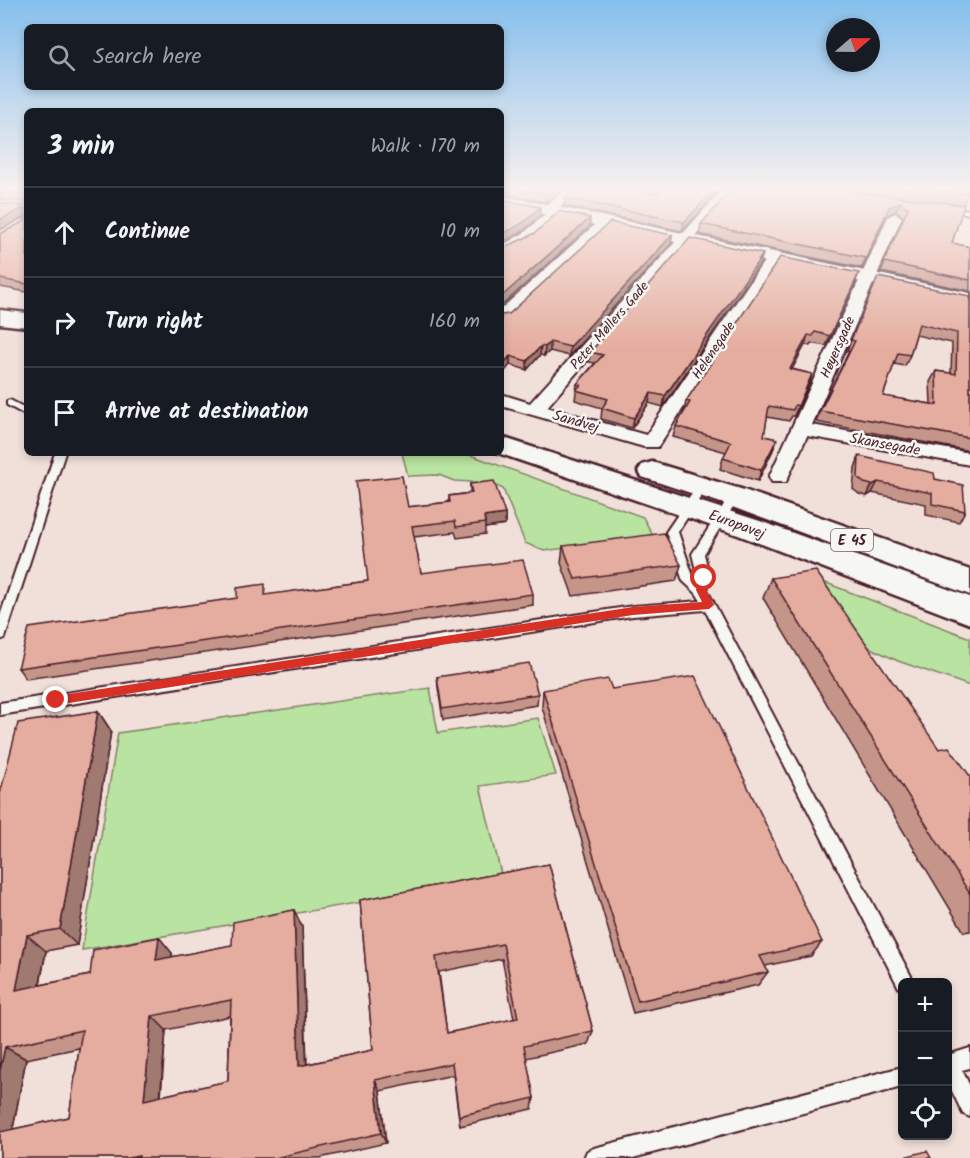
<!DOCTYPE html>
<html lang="en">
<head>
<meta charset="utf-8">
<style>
  :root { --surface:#171b24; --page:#20242c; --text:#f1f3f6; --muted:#9ea1a6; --line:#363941 }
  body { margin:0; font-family:Kalam,sans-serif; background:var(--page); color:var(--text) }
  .controls { position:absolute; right:18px; bottom:18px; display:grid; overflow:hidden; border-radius:9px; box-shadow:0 3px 9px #0003 }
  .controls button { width:54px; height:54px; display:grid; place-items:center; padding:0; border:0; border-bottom:2px solid var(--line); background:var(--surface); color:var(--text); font:30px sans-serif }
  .compass { position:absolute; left:826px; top:18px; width:54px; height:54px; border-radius:50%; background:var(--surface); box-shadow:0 3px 9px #0003; rotate:70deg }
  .stop { position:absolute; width:18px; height:18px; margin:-14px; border:4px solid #d93025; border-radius:50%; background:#fff }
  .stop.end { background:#d93025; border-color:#fff; box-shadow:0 2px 6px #0008 }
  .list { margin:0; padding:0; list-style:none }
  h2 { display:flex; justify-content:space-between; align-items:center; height:78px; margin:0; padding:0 24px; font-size:26px }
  h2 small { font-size:20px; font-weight:400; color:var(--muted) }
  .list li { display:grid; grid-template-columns:39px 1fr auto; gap:18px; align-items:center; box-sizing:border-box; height:90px; padding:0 24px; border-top:2px solid var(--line) }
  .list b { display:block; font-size:22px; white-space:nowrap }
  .list em { font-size:20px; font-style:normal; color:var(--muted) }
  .icon { flex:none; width:33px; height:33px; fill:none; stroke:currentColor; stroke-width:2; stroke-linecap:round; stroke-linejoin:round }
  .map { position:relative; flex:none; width:970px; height:1158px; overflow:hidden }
  .search { position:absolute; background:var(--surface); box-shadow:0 3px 9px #0003; left:24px; top:24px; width:480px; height:66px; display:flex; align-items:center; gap:15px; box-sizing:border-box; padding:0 21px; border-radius:9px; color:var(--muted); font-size:22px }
  .panel { position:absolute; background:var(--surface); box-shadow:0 3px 9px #0003; left:24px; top:108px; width:480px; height:348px; border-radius:9px }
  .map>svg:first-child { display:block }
  .green { fill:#b9e3a0; stroke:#828166; stroke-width:1.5 }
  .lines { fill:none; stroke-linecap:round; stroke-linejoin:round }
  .lane-casing { stroke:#4a1f2b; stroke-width:4 }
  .street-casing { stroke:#4a1f2b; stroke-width:4 }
  .secondary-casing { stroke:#4a1f2b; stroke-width:5 }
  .primary-casing { stroke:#4a1f2b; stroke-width:5 }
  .lane { fill:#f6f6f2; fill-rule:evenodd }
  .street { fill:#f6f6f2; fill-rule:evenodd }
  .secondary { fill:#f6f6f2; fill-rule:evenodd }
  .primary { fill:#f6f6f2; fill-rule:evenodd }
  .wall { fill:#c59589; stroke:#4a1f2b; stroke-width:1.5; fill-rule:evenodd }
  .shaded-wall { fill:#a0796f; stroke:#4a1f2b; stroke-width:1.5 }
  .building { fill:#e5ad9f; stroke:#4a1f2b; stroke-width:1.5; fill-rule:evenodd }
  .route { fill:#d93025 }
  .labels { text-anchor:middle; stroke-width:5; stroke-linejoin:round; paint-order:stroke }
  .far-street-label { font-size:14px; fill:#4a1f2b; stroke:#f6f6f2 }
  .shield { fill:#f6f6f2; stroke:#7e6067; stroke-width:1.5 }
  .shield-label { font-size:14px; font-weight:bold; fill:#4a1f2b }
  .street-label { font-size:15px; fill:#4a1f2b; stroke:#f6f6f2 }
</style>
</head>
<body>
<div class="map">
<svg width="970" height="1158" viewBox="0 0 970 1158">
  <rect width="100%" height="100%" fill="#f1e0d9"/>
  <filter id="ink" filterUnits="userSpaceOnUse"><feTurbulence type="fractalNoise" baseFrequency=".0167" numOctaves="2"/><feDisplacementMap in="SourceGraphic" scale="12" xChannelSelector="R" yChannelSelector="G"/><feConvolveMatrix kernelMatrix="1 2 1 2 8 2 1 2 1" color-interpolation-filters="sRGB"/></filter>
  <g filter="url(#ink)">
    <path class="green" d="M402,453H465L643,517L653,536L544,551L525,543L503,489L491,483L454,481L439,475L408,476Z
      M821,581L970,638V686L898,661L845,636Z
      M430,688L438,733L538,718L556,775L480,786L502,878L82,950L118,733Z"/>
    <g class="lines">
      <defs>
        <path id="lane" d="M773,188H790L808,191L805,193Z
          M947,207L970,210V214L945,210V208Z
          M10,400L27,409V416L7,405V401Z
          M55,453H65L6,635L5,638L0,640V616Z
          M702,484L707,487L678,532L694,579L697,581L698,578L692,554L730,495H738L739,497L704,554L710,578L707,590L911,976L914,982H902V990L899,988L705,610L633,616L0,715V703L633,606L701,601L696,593L683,581L666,532L698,485Z
          M970,1048V1068L962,1070L970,1086V1117L963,1114L948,1083V1055Z
          M902,1067V1087L633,1158H584L587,1151L594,1148Z"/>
        <path id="street" d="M568,188H581L558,209L562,212L560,215L534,239L501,256V246L524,233L546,213L541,210L543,207Z
          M724,188H736L547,407L646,435L769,254H779L781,257L658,447H644L501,406V394L530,403Z
          M895,213L902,217L812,425L970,453V465L807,436L786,482H772L769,477L888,217Z
          M606,218L611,219V225L507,321L501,323V309L601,219Z"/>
        <path id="secondary" d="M501,195L970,293V305L501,205Z"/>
        <path id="primary" d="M0,310L27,313V327L0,324Z
          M501,437L760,521L970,597V624L738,535L498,453H501Z
          M652,462L744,490L970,570V595L724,504L642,477L638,471L642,465Z"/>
      </defs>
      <use href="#lane" class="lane-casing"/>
      <use href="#street" class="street-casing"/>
      <use href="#secondary" class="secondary-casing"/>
      <use href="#primary" class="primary-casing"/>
      <use href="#lane" class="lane"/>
      <use href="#street" class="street"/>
      <use href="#secondary" class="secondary"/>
      <use href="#primary" class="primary"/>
    </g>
    <path class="wall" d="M0,188H27V292L0,287V234L25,221V217L0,230L26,204L25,202L0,199Z
      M501,188H565L546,202L501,194Z
      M721,188L682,231L565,206V198L657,194Z
      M789,188H970L963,205L952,243L970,247V291L881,272L904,218L896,211L886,216L862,268L699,234L701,224L788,190Z
      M672,235L671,244L569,356L550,351L544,356L540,355L527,370L510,365L509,314Z
      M760,263L663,407L649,403L632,428L601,419L602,408L575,400L577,384L595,363L589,362L590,352Z
      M855,283L826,346L811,343L810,346L805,345L792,369L812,374L809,385L794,416H792L789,421L767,417L764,436L777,439L773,450L758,481L720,469L723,458L726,452L673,437L676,426L684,412L686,401Z
      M970,296V451L816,422L820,411L849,351H847L851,340ZM916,335L952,343L951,373L936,371L930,382L931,404L883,396L894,364L905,366L910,355Z
      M859,456L935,479L965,511L959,522L926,515V504L872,493L867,496L859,494L853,489L855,468Z
      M470,484L505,514V525L485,528V534L457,538L455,532L414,537L421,573L533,594V605L26,679L18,668L268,595L368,581L408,507L449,502V496L470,493Z
      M563,546L681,565L676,581L573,596L561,563Z
      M771,578L939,749L970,776V931L964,932L763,598Z
      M437,677L538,694L537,705L443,720L438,688Z
      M612,689L822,942L811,956L765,966L768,972L758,985L633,1013L542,707L543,690Z
      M98,711L111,731L77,945L46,951L40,985L90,975L172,953V957L232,945L294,910L302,927L307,1064L373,1050L360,900L549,864L593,1031L588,1044L526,1058L534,1098L532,1109L460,1126L453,1075L380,1091L386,1143L320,1158H0V794ZM502,959L514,1019L447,1033L439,972ZM230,1016L228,1081L161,1096L166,1030ZM79,1048L69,1117L13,1129L26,1059Z"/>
    <path class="shaded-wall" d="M555,188H565L546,202V194Z
      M716,188H721L682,231L684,222Z
      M900,202L896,211L886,216L862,268L866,258L889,207Z
      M540,207V216L523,231L501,243V235Z
      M22,208L26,216L0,230V220Z
      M590,218V226L501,306V297Z
      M672,235L671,244L569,356L570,347Z
      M763,254L760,263L663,407L665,396Z
      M859,273L855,283L826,346L830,336Z
      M808,335L805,345L787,379L790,369Z
      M550,342V351L544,356L545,347Z
      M541,346L540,355L527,370V361Z
      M510,356V365L501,376V367Z
      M812,374L809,385L794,416L798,406Z
      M651,393L649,403L632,428L634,418Z
      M777,439L773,450L758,481L761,470Z
      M878,482L872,493L867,496L872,485Z
      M505,514V525L485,528V523L484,517Z
      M98,711L111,731L77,945L60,929Z
      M294,910L302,927L307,1078L299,1066Z
      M27,935L46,951L36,1004L16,990Z
      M159,937L172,953L170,975L156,960Z
      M152,1016L166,1030L159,1111L144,1100Z
      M5,1047L26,1059L10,1144L0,1140V1070Z
      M375,1080L380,1091L386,1143L381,1133Z"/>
    <path class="building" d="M0,188H27V284L0,279V234L25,221V208H22L0,220V203L23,206L26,204L24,193L0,191Z
      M511,188H555L546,194Z
      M577,188H625L657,194L663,188H716L684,222L565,198Z
      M733,188H776L788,190L789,188H825L964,205L952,243L970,247V280L884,262L908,208L900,202L889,207L866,258L701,224Z
      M917,188H970L968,194Z
      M501,199L540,207L523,223L501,235Z
      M559,211L590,218L501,297V249L535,233Z
      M610,222L672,235L570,347L550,342L545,347L541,346L527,361L510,356L501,367V315L509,314Z
      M690,238L763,254L665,396L651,393L634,418L602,408L608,399L576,390L581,385L577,384L603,355L590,352Z
      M780,257L859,273L830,336L815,332L813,336L808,335L790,369L812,374L798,406L795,405L793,410L769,406L764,436L777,439L761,470L723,458L731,442L676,426L690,402L686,401Z
      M878,277L970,296V438L820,411L855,341L851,340ZM919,324L957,333L956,374L936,371L937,405L883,396L898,353L910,355Z
      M859,456L934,473L935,479L963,485L965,511L932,504V493L878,482L872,485L864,483L858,478Z
      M402,476L408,507L450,502L449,496L472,493L470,484L494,481L505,514L484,517L485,523L456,527L455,521L412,526L421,573L523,560L533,594L18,668L29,628L237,598V588L265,584V595L368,581L356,481Z
      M664,533L681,565L575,579L563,546Z
      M816,571L939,749L949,747L970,776V894L771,578Z
      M529,663L538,694L442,709L437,677Z
      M695,676L822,942L760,956L768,972L638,1001L543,690L608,679L612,689Z
      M98,711L60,929L27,935L16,990L90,975L93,950L159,937L156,960L232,945L233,922L294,910L299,1066L373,1050L360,900L549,864L593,1031L524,1046L534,1098L459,1116L452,1063L375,1080L381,1133L275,1158H139V1156L128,1158H0V1132L69,1117L82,1030L5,1047L0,1070V794L18,723ZM503,944L518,1018L447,1033L436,957ZM231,1000L228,1081L144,1100L152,1016Z
      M927,1151L931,1158H900Z"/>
  </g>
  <linearGradient id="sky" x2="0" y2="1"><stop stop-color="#85bfec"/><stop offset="0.54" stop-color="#f9f1ee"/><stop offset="1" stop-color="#f9f1ee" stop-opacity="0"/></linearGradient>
  <rect width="970" height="350" fill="url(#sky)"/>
  <path class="route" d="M704,574L709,578L706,590L714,605L709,609L633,615L56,705L50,700L56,696L633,607L702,602L696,590L699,578Z"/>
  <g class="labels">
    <g class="far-street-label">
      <text transform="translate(609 325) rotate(-49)" y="5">Peter Møllers Gade</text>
      <text transform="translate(837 347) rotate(-66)" y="5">Høyersgade</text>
      <text transform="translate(713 350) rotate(-56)" y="5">Helenegade</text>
    </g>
    <rect class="shield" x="831" y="529" width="42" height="22" rx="4.5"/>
    <g class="shield-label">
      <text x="852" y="545">E 45</text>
    </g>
    <g class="street-label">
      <text transform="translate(576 421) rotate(16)" y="5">Sandvej</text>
      <text transform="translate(885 444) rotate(10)" y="5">Skansegade</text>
      <text transform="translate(737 524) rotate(20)" y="5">Europavej</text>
    </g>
  </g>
</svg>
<div class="controls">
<button>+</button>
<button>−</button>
<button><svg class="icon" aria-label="locate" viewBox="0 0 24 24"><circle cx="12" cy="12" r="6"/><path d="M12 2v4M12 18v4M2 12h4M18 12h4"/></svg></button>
</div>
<svg class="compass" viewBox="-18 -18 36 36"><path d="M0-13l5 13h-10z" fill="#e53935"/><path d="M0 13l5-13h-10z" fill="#9ea1a6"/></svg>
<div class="stop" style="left:704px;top:578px"></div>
<div class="stop end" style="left:56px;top:700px"></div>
<div class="search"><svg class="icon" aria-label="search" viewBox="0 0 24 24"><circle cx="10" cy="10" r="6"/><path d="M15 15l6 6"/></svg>Search here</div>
<section class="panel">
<h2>3 min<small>Walk · 170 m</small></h2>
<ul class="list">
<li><svg class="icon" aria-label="ahead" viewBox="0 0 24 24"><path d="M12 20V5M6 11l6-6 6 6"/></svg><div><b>Continue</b></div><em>10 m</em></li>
<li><svg class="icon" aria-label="right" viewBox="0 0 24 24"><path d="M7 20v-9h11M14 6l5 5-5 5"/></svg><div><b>Turn right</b></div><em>160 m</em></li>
<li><svg class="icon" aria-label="arrive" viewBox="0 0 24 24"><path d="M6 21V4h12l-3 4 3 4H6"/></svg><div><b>Arrive at destination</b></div></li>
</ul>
</section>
</div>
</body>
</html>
